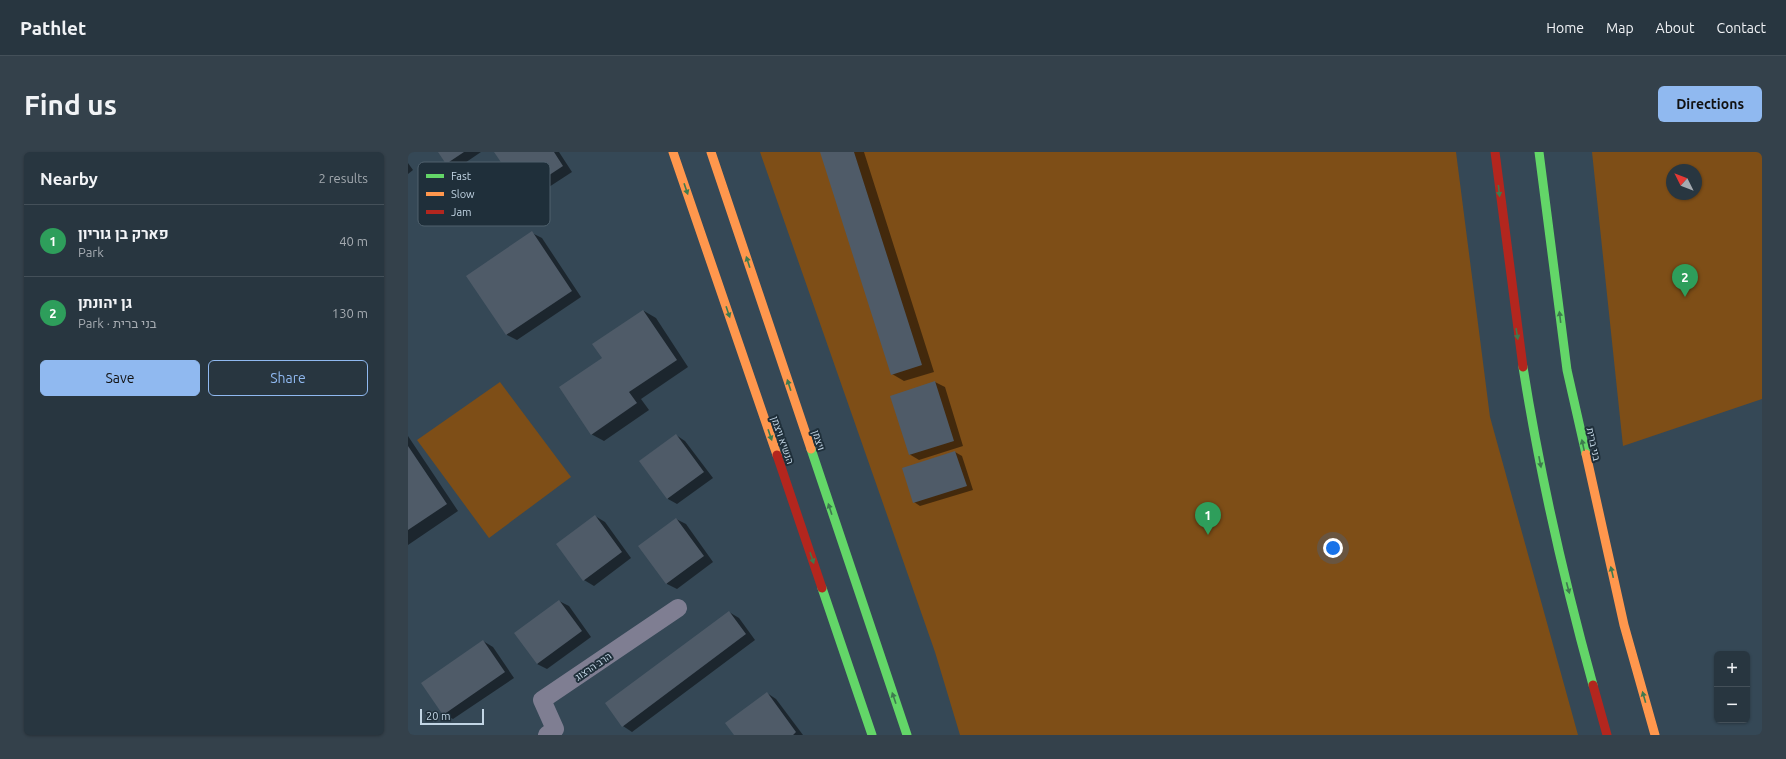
<!DOCTYPE html>
<html lang="en">
<head>
<meta charset="utf-8">
<style>
  :root { --surface:#283640; --page:#34414b; --text:#f1f3f6; --muted:#a5abb1; --line:#445059; --accent:#90b9f0 }
  body { margin:0; font-family:Ubuntu,Heebo,sans-serif; background:var(--page); color:var(--text) }
  .controls { position:absolute; right:12px; bottom:12px; display:grid; overflow:hidden; border-radius:6px; box-shadow:0 1px 3px #0004 }
  .controls button { width:36px; height:36px; display:grid; place-items:center; padding:0; border:0; border-bottom:1px solid var(--line); background:var(--surface); color:var(--text); font:20px sans-serif }
  .compass { position:absolute; left:1258px; top:12px; width:36px; height:36px; border-radius:50%; background:var(--surface); box-shadow:0 1px 3px #0004; rotate:312deg }
  .scale { position:absolute; left:12px; bottom:10px; width:64px; box-sizing:border-box; padding-left:4px; border:2px solid #c2d5e4; border-top:0; font-size:11px; line-height:14px; white-space:nowrap; color:#c2d5e4; -webkit-text-stroke:3px #1f2f3a; paint-order:stroke }
  .you { position:absolute; left:925px; top:396px; width:14px; height:14px; margin:-10px; border:3px solid #fff; border-radius:50%; background:#1a73e8; box-shadow:0 0 0 6px #1a73e833 }
  .badge { display:grid; place-items:center; width:26px; height:26px; border-radius:50%; background:var(--accent); color:#fff; font-size:13px; font-weight:700 }
  .pin { position:absolute; translate:-50% -33px; filter:drop-shadow(0 1px 2px #0008) }
  .pin::after { content:''; position:absolute; top:21px; width:14px; height:12px; background:inherit; clip-path:polygon(0 0,100% 0,50% 100%) }
  .list { margin:0; padding:0; list-style:none }
  h2 { display:flex; justify-content:space-between; align-items:center; height:52px; margin:0; padding:0 16px; font-size:17px }
  h2 small { font-size:13px; font-weight:400; color:var(--muted) }
  .list li { display:grid; grid-template-columns:26px 1fr auto; gap:12px; align-items:center; box-sizing:border-box; height:72px; padding:0 16px; border-top:1px solid var(--line) }
  .list b { display:block; font-size:15px; white-space:nowrap }
  .list p { margin:0; font-size:13px; white-space:nowrap; color:var(--muted) }
  .list em { font-size:13px; font-style:normal; color:var(--muted) }
  .actions { display:flex; gap:8px; padding:12px 16px }
  .actions a { flex:1; padding:9px 0; border:1px solid var(--accent); border-radius:6px; text-align:center; font-size:14px; color:var(--accent) }
  .actions .main { background:var(--accent); color:#111 }
  .map { position:relative; flex:none; width:1354px; height:583px; overflow:hidden; border-radius:6px }
  header { display:flex; align-items:center; gap:24px; box-sizing:border-box; height:56px; padding:0 20px; background:var(--surface); border-bottom:1px solid var(--line) }
  header strong { font-size:19px }
  nav { display:flex; gap:22px; margin-inline-start:auto; font-size:14px }
  .intro { display:flex; align-items:center; justify-content:space-between; box-sizing:border-box; height:96px; padding:0 24px }
  h1 { margin:0; font-size:28px }
  .button { padding:10px 18px; border-radius:6px; background:var(--accent); color:#111; font-size:14px; font-weight:700 }
  main { display:flex; gap:24px; padding:0 24px }
  aside { flex:1; background:var(--surface); border-radius:6px; box-shadow:0 1px 3px #0004 }
  .map>svg:first-child { display:block }
  .green { fill:#7e4e17; fill-rule:evenodd }
  .shadow { fill:#0007 }
  .building { fill:#4f5b68 }
  .lines { fill:none; stroke-linecap:round; stroke-linejoin:round }
  .street { stroke:#7f7e92; stroke-width:18 }
  .fast { stroke:#63d668; stroke-width:9 }
  .slow { stroke:#ff974d; stroke-width:9 }
  .jam { stroke:#b3261e; stroke-width:9 }
  .oneway { fill:#3e7a4f }
  .labels { text-anchor:middle; stroke-width:4; stroke-linejoin:round; paint-order:stroke }
  .street-label { font-size:10px; fill:#c2d5e4; stroke:#1f2f3a }
  .key { fill:#1f2f3a; stroke:#50616d; stroke-width:1 }
  .key-label { font-size:11px; fill:#c2d5e4 }
</style>
</head>
<body>
<header>
<strong>Pathlet</strong>
<nav><a>Home</a><a>Map</a><a>About</a><a>Contact</a></nav>
</header>
<div class="intro"><h1>Find us</h1><a class="button">Directions</a></div>
<main>
<aside>
<h2>Nearby<small>2 results</small></h2>
<ul class="list">
<li><span class="badge" style="background:#2e9e5b">1</span><div><b>פארק בן גוריון</b><p>Park</p></div><em>40 m</em></li>
<li><span class="badge" style="background:#2e9e5b">2</span><div><b>גן יהונתן</b><p>Park · בני ברית</p></div><em>130 m</em></li>
</ul>
<div class="actions"><a class="main">Save</a><a>Share</a></div>
</aside>
<div class="map">
<svg width="1354" height="583" viewBox="0 0 1354 583">
  <rect width="100%" height="100%" fill="#354856"/>
  <path class="green" d="M352,0H1048L1082,265L1170,583H552L527,500Z
    M1184,0H1354V247L1215,294ZM1264,18H1288V42H1264Z
    M92,230L163,325L81,386L9,288Z"/>
  <path class="shadow" d="M31,0H73L48,17L39,11Z
    M87,0H151L164,20L124,46L114,41Z
    M413,0H456L526,220L496,229L484,222Z
    M0,11L5,18L0,22Z
    M124,81L134,86L173,145L109,188L99,183L60,124Z
    M236,159L248,166L280,215L233,247L241,258L196,289L183,282L195,206Z
    M527,230L537,235L555,294L511,308L501,302Z
    M268,283L277,289L305,326L269,352L260,347L232,309Z
    M0,284L50,359L0,393Z
    M547,300L554,304L565,338L512,354L506,350Z
    M187,364L197,370L223,406L186,434L176,428L149,392Z
    M268,367L278,372L305,410L269,437L259,432L232,394Z
    M151,449L161,454L183,485L139,517L129,512Z
    M321,460L331,466L347,488L224,580L215,574Z
    M75,489L85,495L106,526L45,567L35,562Z
    M359,541L368,547L395,583H327Z"/>
  <path class="building" d="M30,0H56L38,12Z
    M86,0H146L155,14L114,41Z
    M412,0H446L514,213L483,223Z
    M124,79L164,139L98,183L58,124Z
    M235,158L269,208L221,240L229,251L183,283L151,235L194,206L184,192Z
    M527,229L546,289L501,303L482,244Z
    M268,282L296,320L259,347L231,309Z
    M0,294L39,352L0,378Z
    M547,299L559,334L505,351L494,316Z
    M187,363L214,400L175,429L148,392Z
    M268,366L296,404L258,432L230,394Z
    M151,448L174,479L129,512L106,481Z
    M321,459L338,482L214,575L197,551Z
    M75,488L97,520L35,563L13,531Z
    M359,540L388,580L385,583H326L317,571Z"/>
  <g class="lines">
    <path class="street" d="M139,583L147,577L134,548L270,456"/>
    <path class="fast" d="M1131,0L1159,218L1178,302
      M1115,215C1132,323 1156,428 1185,533
      M403,297L499,583
      M414,436L464,583"/>
    <path class="slow" d="M265,0L369,303
      M303,0L403,297
      M1178,302L1216,473L1247,583"/>
    <path class="jam" d="M1087,0L1115,215
      M369,303L414,436
      M1185,533L1199,583"/>
  </g>
  <defs><path id="oneway-solid" d="M-6-.8H1V-3.2L6.5 0L1 3.2V.8H-6Z"/></defs>
  <g class="oneway">
    <use href="#oneway-solid" transform="translate(278 37) rotate(71)"/>
    <use href="#oneway-solid" transform="translate(1091 39) rotate(84)"/>
    <use href="#oneway-solid" transform="translate(340 110) rotate(-108)"/>
    <use href="#oneway-solid" transform="translate(320 160) rotate(71)"/>
    <use href="#oneway-solid" transform="translate(1152 165) rotate(-97)"/>
    <use href="#oneway-solid" transform="translate(1109 182) rotate(81)"/>
    <use href="#oneway-solid" transform="translate(381 233) rotate(-108)"/>
    <use href="#oneway-solid" transform="translate(362 283) rotate(71)"/>
    <use href="#oneway-solid" transform="translate(1175 293) rotate(-102)"/>
    <use href="#oneway-solid" transform="translate(1132 310) rotate(79)"/>
    <use href="#oneway-solid" transform="translate(422 357) rotate(-108)"/>
    <use href="#oneway-solid" transform="translate(404 406) rotate(71)"/>
    <use href="#oneway-solid" transform="translate(1204 420) rotate(-103)"/>
    <use href="#oneway-solid" transform="translate(1160 436) rotate(75)"/>
    <use href="#oneway-solid" transform="translate(1236 545) rotate(-106)"/>
    <use href="#oneway-solid" transform="translate(486 546) rotate(-109)"/>
  </g>
  <g class="labels">
    <g class="street-label">
      <text transform="translate(375 288) rotate(71)" y="4">הנשיא ויצמן</text>
      <text transform="translate(411 288) rotate(72)" y="4">ויצמן</text>
      <text transform="translate(1186 292) rotate(78)" y="4">בני ברית</text>
      <text transform="translate(185 514) rotate(-34)" y="4">הרב הרצוג</text>
    </g>
  </g>
  <rect x="10" y="10" width="132" height="64" rx="6" class="key"/>
  <rect x="18" y="22" width="18" height="4" fill="#63d668"/>
  <rect x="18" y="40" width="18" height="4" fill="#ff974d"/>
  <rect x="18" y="58" width="18" height="4" fill="#b3261e"/>
  <g class="key-label">
    <text x="43" y="28">Fast</text>
    <text x="43" y="46">Slow</text>
    <text x="43" y="64">Jam</text>
  </g>
</svg>
<div class="controls">
<button>+</button>
<button>−</button>
</div>
<svg class="compass" viewBox="-18 -18 36 36"><path d="M0-13l5 13h-10z" fill="#e53935"/><path d="M0 13l5-13h-10z" fill="#a5abb1"/></svg>
<div class="scale">20 m</div>
<div class="you"></div>
<div class="pin badge" style="left:800px;top:383px;background:#2e9e5b">1</div>
<div class="pin badge" style="left:1277px;top:145px;background:#2e9e5b">2</div>
</div>
</main>
</body>
</html>
